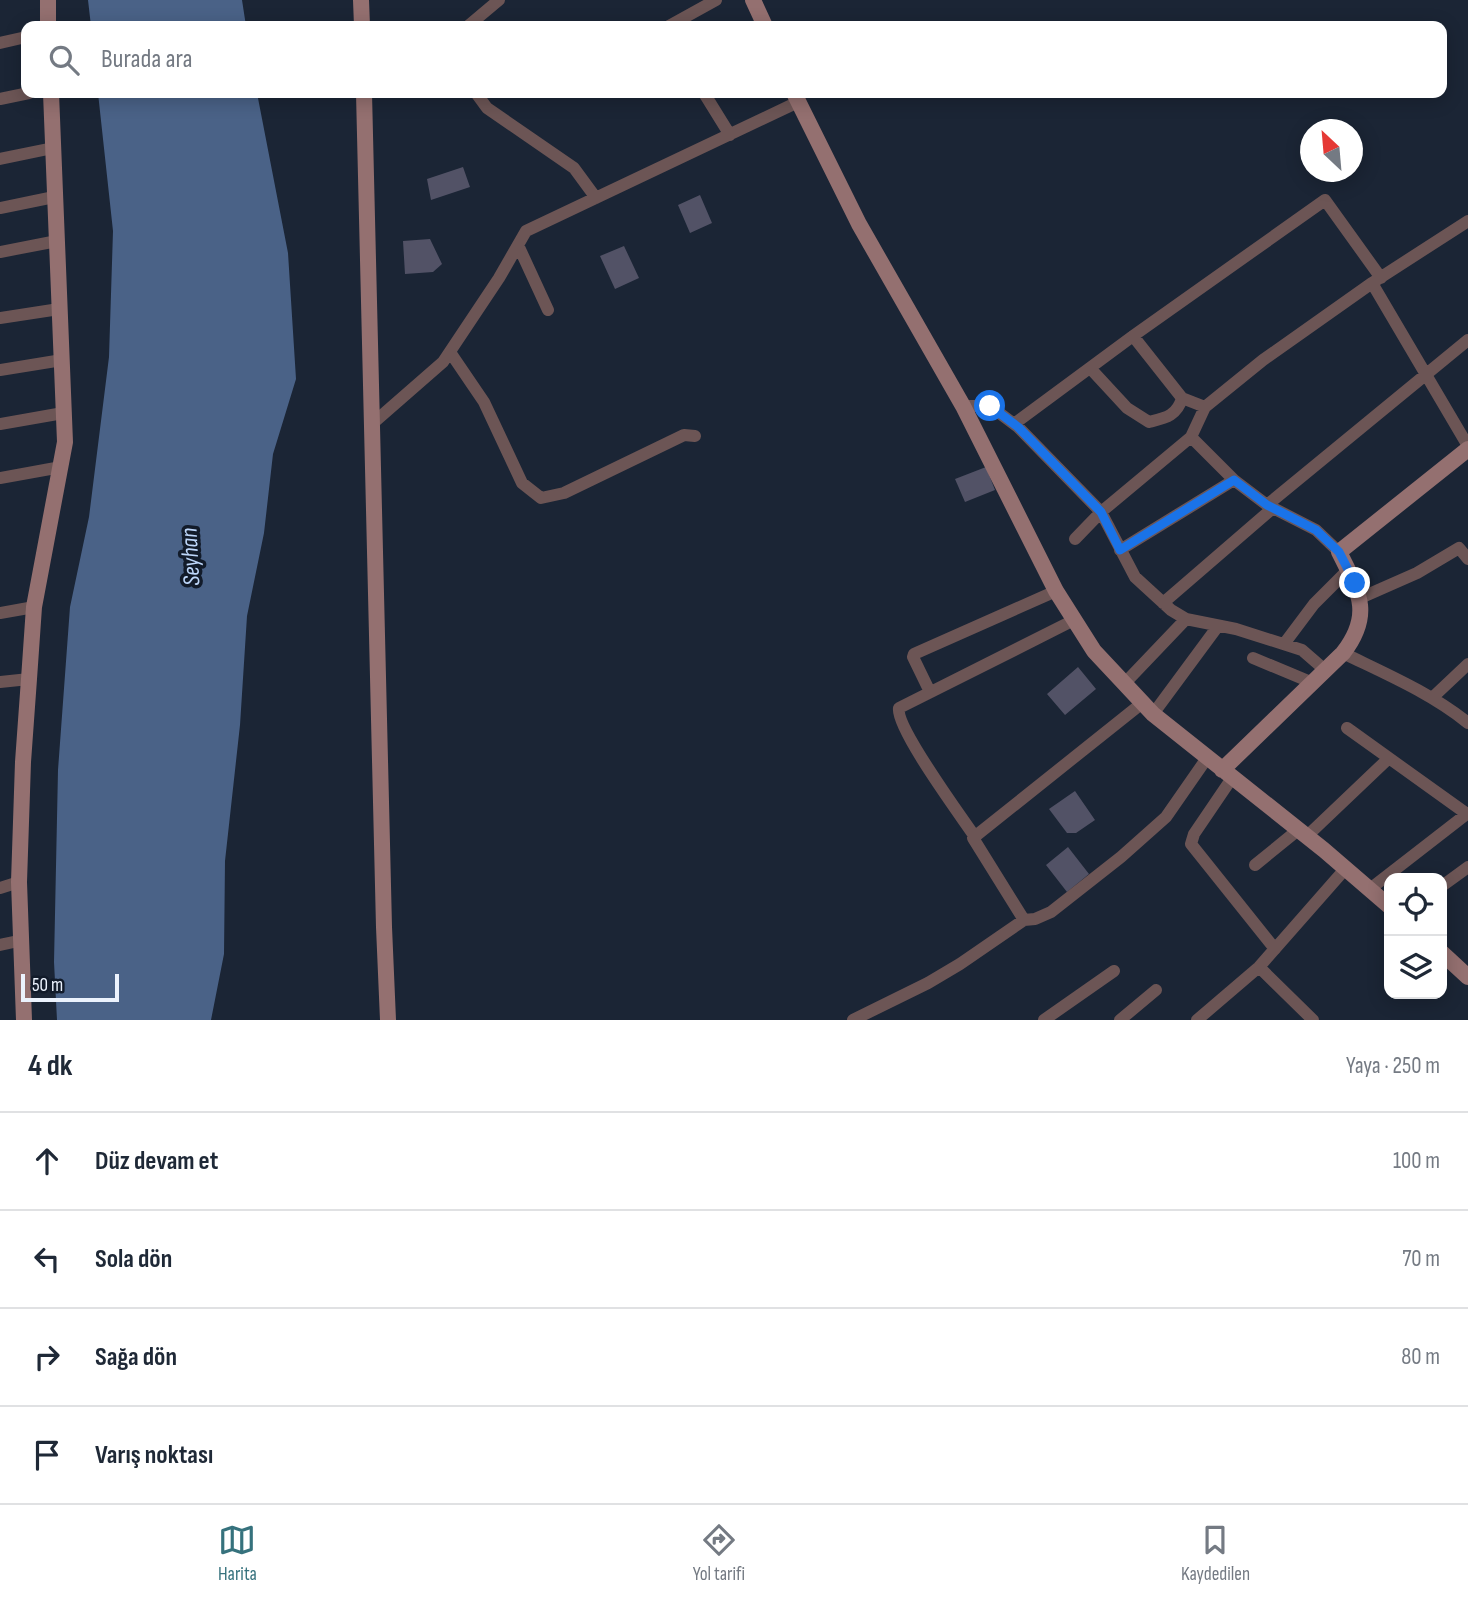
<!DOCTYPE html>
<html lang="tr">
<head>
<meta charset="utf-8">
<style>
  :root { --surface:#fff; --page:#f6f6f7; --text:#1f2937; --muted:#747a83; --line:#e0e1e3; --accent:#36727d }
  body { margin:0; font-family:"Sofia Sans Condensed",sans-serif; background:var(--page); color:var(--text) }
  .controls { position:absolute; right:21px; bottom:21px; display:grid; overflow:hidden; border-radius:14px; box-shadow:0 4px 18px #0003 }
  .controls button { width:63px; height:63px; display:grid; place-items:center; padding:0; border:0; border-bottom:2px solid var(--line); background:var(--surface); color:var(--text); font:35px sans-serif }
  .compass { position:absolute; left:1300px; top:119px; width:63px; height:63px; border-radius:50%; background:var(--surface); box-shadow:0 4px 18px #0003; rotate:334deg }
  .scale { position:absolute; left:21px; bottom:18px; width:98px; box-sizing:border-box; padding-left:7px; border:4px solid #ebf2fd; border-top:0; font-size:19px; line-height:24px; white-space:nowrap; color:#ebf2fd; -webkit-text-stroke:5px #121b2a; paint-order:stroke }
  .stop { position:absolute; width:21px; height:21px; margin:-16px; border:5px solid #1a73e8; border-radius:50%; background:#fff }
  .stop.end { background:#1a73e8; border-color:#fff; box-shadow:0 2px 7px #0008 }
  .list { margin:0; padding:0; list-style:none }
  h2 { display:flex; justify-content:space-between; align-items:center; height:91px; margin:0; padding:0 28px; font-size:30px }
  h2 small { font-size:23px; font-weight:400; color:var(--muted) }
  .list li { display:grid; grid-template-columns:46px 1fr auto; gap:21px; align-items:center; box-sizing:border-box; height:98px; padding:0 28px; border-top:2px solid var(--line) }
  .list b { display:block; font-size:26px; white-space:nowrap }
  .list em { font-size:23px; font-style:normal; color:var(--muted) }
  .icon { flex:none; width:38px; height:38px; fill:none; stroke:currentColor; stroke-width:2; stroke-linecap:round; stroke-linejoin:round }
  .map { position:relative; flex:none; width:1468px; height:1020px; overflow:hidden }
  .search { position:absolute; background:var(--surface); box-shadow:0 4px 18px #0003; left:21px; right:21px; top:21px; height:77px; display:flex; align-items:center; gap:18px; box-sizing:border-box; padding:0 24px; border-radius:14px; color:var(--muted); font-size:26px }
  .sheet { height:483px; background:var(--surface) }
  nav { display:flex; justify-content:space-around; align-items:center; box-sizing:border-box; height:98px; border-top:2px solid var(--line); background:var(--surface); font-size:19px; color:var(--muted) }
  nav a { display:grid; justify-items:center; gap:4px }
  nav .on { color:var(--accent) }
  .map>svg:first-child { display:block }
  .water { fill:#4a6287 }
  .building { fill:#525266 }
  .lines { fill:none; stroke-linecap:round; stroke-linejoin:round }
  .street { stroke:#6c5555; stroke-width:12 }
  .secondary { stroke:#947070; stroke-width:16 }
  .route { stroke:#1a73e8; stroke-width:9 }
  .labels { text-anchor:middle; stroke-width:7; stroke-linejoin:round; paint-order:stroke }
  .water-label { font-size:24px; font-style:italic; fill:#bed7fb; stroke:#121b2a }
</style>
</head>
<body>
<div class="map">
<svg width="1468" height="1020" viewBox="0 0 1468 1020">
  <rect width="100%" height="100%" fill="#1b2535"/>
  <path class="water" d="M88,0H242L246,26H91Z
    M98,93H257L288,253L296,379L273,454L264,533L247,616L240,725L225,861L224,954L211,1020H57L54,962L58,770L70,607L89,517L109,357L113,231Z"/>
  <path class="building" d="M463,167L470,187L431,200L427,179Z
    M700,195L712,223L690,233L678,205Z
    M430,239L442,264L433,272L405,274L403,241Z
    M624,246L639,278L615,289L600,256Z
    M986,467L995,490L965,502L955,479Z
    M1078,667L1096,689L1065,715L1047,694Z
    M1075,791L1095,820L1076,833H1067L1049,809Z
    M1068,847L1089,874L1067,892L1046,865Z"/>
  <g class="lines">
    <path class="street" d="M468,26L499,0
      M669,26L716,0
      M0,43L26,37
      M476,93L487,108L574,168L596,198
      M704,93L730,135
      M0,99L29,93
      M0,159L53,148
      M0,208L54,197
      M518,245L548,310
      M0,252L57,241
      M1372,283L1468,446
      M0,318L59,309
      M1133,336L1182,398L1205,407
      M450,352L484,402L522,483L541,498L564,493L684,435L695,436
      M1090,368L1127,408L1149,422C1165,418 1177,416 1182,398
      M0,370L62,360
      M963,406H990L1018,427L1101,512L1135,577L1171,610L1186,619L1236,629L1302,650L1325,670
      M0,424L63,413
      M372,424L443,362L499,278L526,231L798,102
      M1014,424L1133,336L1325,200L1381,278
      M1191,437L1234,480L1267,505L1316,530L1339,552
      M0,478L61,467
      M1267,505L1468,340
      M1075,539L1101,512L1191,437L1205,407L1263,360L1372,283L1468,221
      M1120,550L1234,480
      M1358,599L1417,573L1459,548L1468,559
      M1163,603L1273,508
      M0,613L34,607
      M1284,644L1314,604L1348,570
      M1343,653C1386,674 1431,693 1468,723
      M1253,658L1313,683
      M0,682L29,679
      M1124,684L1186,619
      M930,692L913,657L914,654L1056,591
      M1432,698L1468,664
      M1141,704L973,838L1024,920L1035,919L1051,912L1121,857L1166,817L1207,758
      M1153,714L1218,626
      M1347,728L1467,814
      M1232,778L1194,834L1191,844L1275,949
      M975,837C961,816 895,727 899,708L1074,620
      M1306,837L1388,759
      M1255,865L1298,830
      M1442,886L1468,867
      M0,888L19,882
      M1370,889L1468,813
      M0,945L23,940
      M1259,967L1313,1020
      M853,1020L928,983L960,964L1024,920
      M1044,1020L1114,971
      M1120,1020L1156,990
      M1197,1020L1259,967L1346,868"/>
    <path class="secondary" d="M48,0V26
      M361,0L362,26
      M753,0L765,26
      M364,93L384,927L388,1020
      M794,93L859,224L963,406L1056,591L1094,651L1153,714L1324,850L1389,906
      M1222,770L1343,653C1373,614 1359,592 1339,552L1468,449
      M1442,953L1468,977
      M24,1020L19,882L23,762L29,679L34,607L65,442L51,93"/>
  </g>
  <g class="lines">
    <path class="route" d="M990,406L1018,427L1101,512L1120,550L1234,480L1267,505L1316,530L1339,552L1355,583"/>
  </g>
  <g class="labels">
    <g class="water-label">
      <text transform="translate(190 557) rotate(-93)" y="8">Seyhan</text>
    </g>
  </g>
</svg>
<div class="controls">
<button><svg class="icon" aria-label="locate" viewBox="0 0 24 24"><circle cx="12" cy="12" r="6"/><path d="M12 2v4M12 18v4M2 12h4M18 12h4"/></svg></button>
<button><svg class="icon" aria-label="layers" viewBox="0 0 24 24"><path d="M12 4l9 5-9 5-9-5zM3 14l9 5 9-5"/></svg></button>
</div>
<svg class="compass" viewBox="-18 -18 36 36"><path d="M0-13l5 13h-10z" fill="#e53935"/><path d="M0 13l5-13h-10z" fill="#747a83"/></svg>
<div class="scale">50 m</div>
<div class="stop" style="left:990px;top:406px"></div>
<div class="stop end" style="left:1355px;top:583px"></div>
<div class="search"><svg class="icon" aria-label="search" viewBox="0 0 24 24"><circle cx="10" cy="10" r="6"/><path d="M15 15l6 6"/></svg>Burada ara</div>
</div>
<section class="sheet">
<h2>4 dk<small>Yaya · 250 m</small></h2>
<ul class="list">
<li><svg class="icon" aria-label="ahead" viewBox="0 0 24 24"><path d="M12 20V5M6 11l6-6 6 6"/></svg><div><b>Düz devam et</b></div><em>100 m</em></li>
<li><svg class="icon" aria-label="left" viewBox="0 0 24 24"><path d="M17 20v-9H6M10 6l-5 5 5 5"/></svg><div><b>Sola dön</b></div><em>70 m</em></li>
<li><svg class="icon" aria-label="right" viewBox="0 0 24 24"><path d="M7 20v-9h11M14 6l5 5-5 5"/></svg><div><b>Sağa dön</b></div><em>80 m</em></li>
<li><svg class="icon" aria-label="arrive" viewBox="0 0 24 24"><path d="M6 21V4h12l-3 4 3 4H6"/></svg><div><b>Varış noktası</b></div></li>
</ul>
</section>
<nav>
<a class="on"><svg class="icon" aria-label="map" viewBox="0 0 24 24"><path d="M3 6l6-2 6 2 6-2v14l-6 2-6-2-6 2zM9 4v14M15 6v14"/></svg>Harita</a>
<a><svg class="icon" aria-label="directions" viewBox="0 0 24 24"><path d="M12 3l9 9-9 9-9-9zM9 14v-3h6M13 9l2 2-2 2"/></svg>Yol tarifi</a>
<a><svg class="icon" aria-label="saved" viewBox="0 0 24 24"><path d="M7 4h10v16l-5-4-5 4z"/></svg>Kaydedilen</a>
</nav>
</body>
</html>
